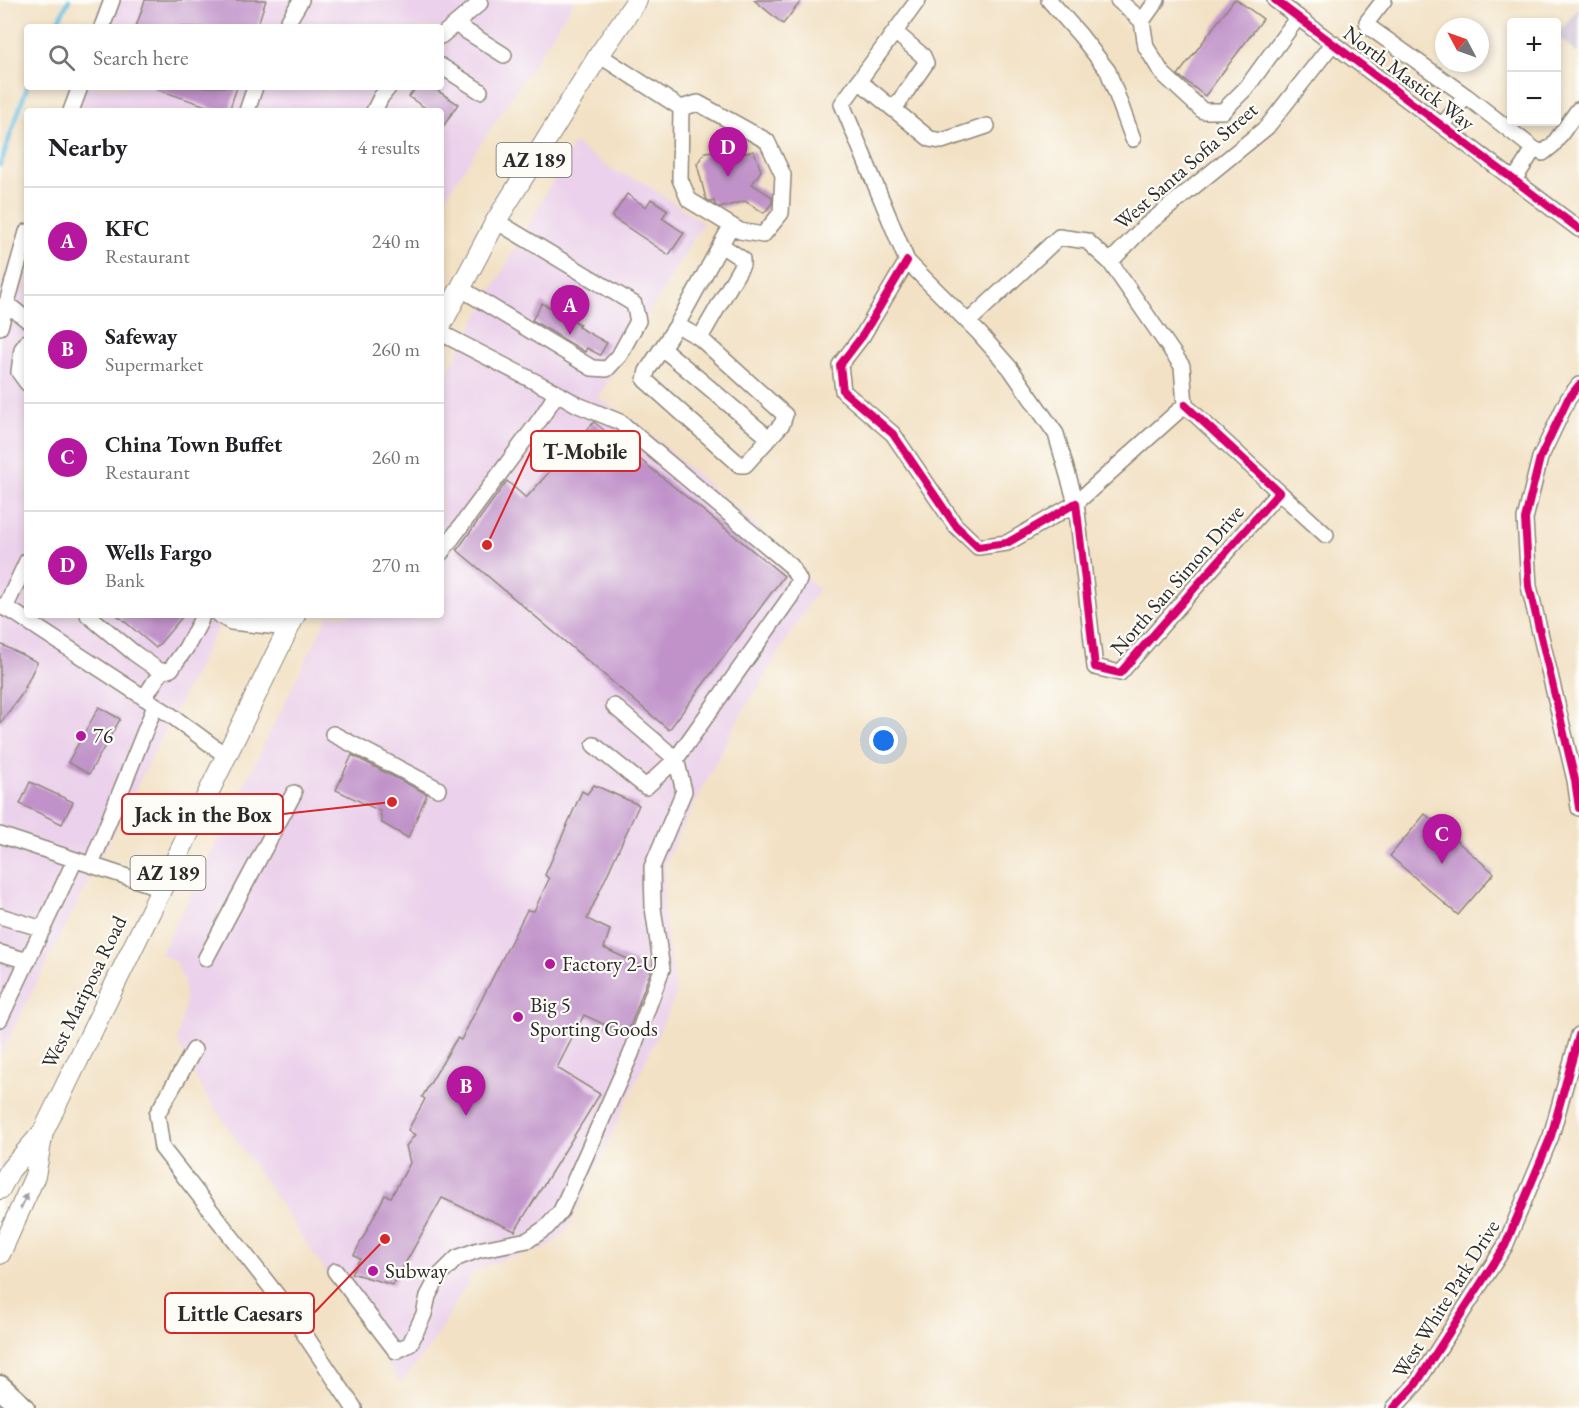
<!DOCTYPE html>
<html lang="en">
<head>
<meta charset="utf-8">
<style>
  :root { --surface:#fff; --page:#f2f2f2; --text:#202124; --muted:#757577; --line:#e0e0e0; --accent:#b5179e }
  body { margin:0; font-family:"EB Garamond",serif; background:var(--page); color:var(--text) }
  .controls { position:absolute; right:18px; top:18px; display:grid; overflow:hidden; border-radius:6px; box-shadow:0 3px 9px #0003 }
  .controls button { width:54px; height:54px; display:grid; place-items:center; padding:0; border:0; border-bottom:2px solid var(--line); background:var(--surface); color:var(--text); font:30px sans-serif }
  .compass { position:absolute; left:1435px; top:18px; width:54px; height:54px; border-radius:50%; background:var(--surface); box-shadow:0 3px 9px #0003; rotate:311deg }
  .you { position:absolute; left:884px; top:741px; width:21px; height:21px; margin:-15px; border:4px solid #fff; border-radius:50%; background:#1a73e8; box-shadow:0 0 0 9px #1a73e833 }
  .badge { display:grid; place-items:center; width:39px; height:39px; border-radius:50%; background:var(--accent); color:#fff; font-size:20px; font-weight:700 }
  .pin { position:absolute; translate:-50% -50px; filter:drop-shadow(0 2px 3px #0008) }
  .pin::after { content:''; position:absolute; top:32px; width:21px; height:18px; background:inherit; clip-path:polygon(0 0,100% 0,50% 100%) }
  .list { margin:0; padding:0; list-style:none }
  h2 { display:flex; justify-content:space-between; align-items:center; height:78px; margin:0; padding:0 24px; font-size:26px }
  h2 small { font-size:20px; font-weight:400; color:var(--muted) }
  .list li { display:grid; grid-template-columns:39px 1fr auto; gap:18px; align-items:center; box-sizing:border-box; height:108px; padding:0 24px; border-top:2px solid var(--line) }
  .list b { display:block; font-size:22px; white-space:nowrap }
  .list p { margin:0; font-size:20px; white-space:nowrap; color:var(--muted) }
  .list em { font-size:20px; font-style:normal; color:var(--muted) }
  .icon { flex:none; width:33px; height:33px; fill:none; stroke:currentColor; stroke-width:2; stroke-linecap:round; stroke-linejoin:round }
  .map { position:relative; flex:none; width:1579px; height:1408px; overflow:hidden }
  .search { position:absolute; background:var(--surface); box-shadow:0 3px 9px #0003; left:24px; top:24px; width:420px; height:66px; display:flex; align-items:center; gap:15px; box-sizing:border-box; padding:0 21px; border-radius:6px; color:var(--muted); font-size:22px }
  .panel { position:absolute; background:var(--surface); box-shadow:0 3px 9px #0003; left:24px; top:108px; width:420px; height:510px; border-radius:6px }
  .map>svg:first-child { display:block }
  .built { fill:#ebd1eb }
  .industrial { fill:#cbbfd5 }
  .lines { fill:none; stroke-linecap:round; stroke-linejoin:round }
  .stream { stroke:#67bfe4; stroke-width:4.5 }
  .building { fill:#c092c9 }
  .minor-casing { stroke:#8e8678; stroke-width:18 }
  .major-casing { stroke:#8e8678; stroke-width:22 }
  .highway-casing { stroke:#8e8678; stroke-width:26 }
  .minor { stroke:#fff; stroke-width:15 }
  .major { stroke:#fff; stroke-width:20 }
  .highway { stroke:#fff; stroke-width:22 }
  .cycleway-casing { stroke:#fdfcf7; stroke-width:11 }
  .cycleway { stroke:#d6006c; stroke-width:8 }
  .oneway { fill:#a0a0a0 }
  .poi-dot { fill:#b5179e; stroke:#fdfcf7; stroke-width:2 }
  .labels { text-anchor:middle; stroke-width:4.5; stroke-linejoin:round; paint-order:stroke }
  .shield { fill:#fdfcf7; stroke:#6a6a68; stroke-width:1.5 }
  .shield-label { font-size:20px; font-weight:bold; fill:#2b2b2b }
  .street-label { font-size:21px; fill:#2b2b2b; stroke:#fdfcf7 }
  .poi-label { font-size:21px; fill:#2b2b2b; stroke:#fdfcf7; text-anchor:start }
  .leader { fill:none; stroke:#d62828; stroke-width:2 }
  .callout-dot { fill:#d62828; stroke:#fdfcf7; stroke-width:2 }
  .callout { fill:#fdfcf7; stroke:#d62828; stroke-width:2 }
  .callout-label { font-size:22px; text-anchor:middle; font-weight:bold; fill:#2b2b2b }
</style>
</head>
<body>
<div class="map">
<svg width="1579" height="1408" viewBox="0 0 1579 1408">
  <rect width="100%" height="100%" fill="#fdfcf7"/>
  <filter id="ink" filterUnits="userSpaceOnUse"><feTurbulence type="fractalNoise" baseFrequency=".0167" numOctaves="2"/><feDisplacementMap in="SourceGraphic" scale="12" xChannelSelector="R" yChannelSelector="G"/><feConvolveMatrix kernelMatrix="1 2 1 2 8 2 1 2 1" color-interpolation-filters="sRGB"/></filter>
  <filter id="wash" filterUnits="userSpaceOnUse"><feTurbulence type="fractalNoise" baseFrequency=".008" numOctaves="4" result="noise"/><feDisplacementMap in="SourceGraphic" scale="24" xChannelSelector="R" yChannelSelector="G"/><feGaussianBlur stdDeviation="1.35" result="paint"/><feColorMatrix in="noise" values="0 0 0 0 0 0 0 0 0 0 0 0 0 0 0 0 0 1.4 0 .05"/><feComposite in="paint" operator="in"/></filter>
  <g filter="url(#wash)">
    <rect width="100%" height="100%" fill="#f2e1c4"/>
    <path class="built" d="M103,0H575L441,204V111H64L73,87H441V27H94Z
      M574,143L612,170L643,182L703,223L598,398L636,422L756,526L818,589L736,723L665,862L663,909L676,995L567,1231L547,1248L509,1257L474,1271L432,1344L401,1383L200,1086L177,1040L185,1004L184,984L177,963L161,954L328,615H441V387L466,337Z
      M27,217V615H224L0,1055V289Z"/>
    <path class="industrial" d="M1579,8V55L1557,36Z"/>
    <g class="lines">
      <path class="stream" d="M55,27L69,0
        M0,165L27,87"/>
    </g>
    <g id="blocks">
      <path class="building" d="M145,0H266L257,27H136Z
        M754,0H802L783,24Z
        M1234,0H1237L1263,19L1205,96L1178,75Z
        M156,87H237L229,111H221L156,89Z
        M416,87H432L458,104L441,130V111H430L409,97Z
        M715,151L717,158L754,151L761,171L752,184L772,197V203L764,213L745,201L720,208L715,205L714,201L711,202L706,199L697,164L705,152Z
        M627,194L646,207L651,199L668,210L662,218L684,233L669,255L612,217Z
        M542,303L580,324L578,327L607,343L600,355L587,348L585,352L532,320Z
        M594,422L784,576L669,730L457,550L507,481L526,498Z
        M117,615H184L156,648Z
        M0,644L37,662L22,694L0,724Z
        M99,707L120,719L89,774L68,762Z
        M352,755L427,794L408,838L382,823L380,811L336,790Z
        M30,782L73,802L62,824L20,804Z
        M594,785L639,805L587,919L610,930L604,948L651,970L627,1035L584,1015L557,1068L600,1094L515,1231L442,1198L393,1285L351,1273L360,1259L354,1255L385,1195L391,1197L410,1163L406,1146L415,1135L408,1130L425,1099L422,1097L457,1038L461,1040L527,910L534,911L549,879L545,875L582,791L587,794Z
        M1425,814L1494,873L1458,915L1390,856Z"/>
    </g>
  </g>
  <g filter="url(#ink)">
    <use href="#blocks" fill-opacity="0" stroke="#8e8678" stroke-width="1.5"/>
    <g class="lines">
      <defs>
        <path id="minor" d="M918,0L842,104L907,261L979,333L1010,368L1056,434L1076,503L1185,405
          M1049,0L1080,35L1108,71L1133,139
          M1118,0L1142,21L1146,47L1162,73L1203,111H1223L1247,87L1298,17
          M1275,0L1579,229
          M1384,0L1367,22L1369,27L1466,96L1534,149
          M1142,21L1157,0
          M455,24L504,55
          M102,27L112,0
          M285,27L301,0
          M441,36L480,3
          M599,55L681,108L680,179L689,200L740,231L763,235L781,213L783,175L767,141L698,103L681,108
          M441,66L480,91
          M859,81L930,139L942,141L987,126
          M894,109L926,63L923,56L895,32
          M71,111L80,87
          M247,111L255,87
          M374,111L381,97L389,87
          M1442,126L1466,96
          M1514,180L1534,149L1543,153L1553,145L1578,110
          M907,261L863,335L840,365L843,391L893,434L955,525L978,547L1007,543L1076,503L1095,667L1120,673L1279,492L1185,405
          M1110,262L1143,228L1267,127L1333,43
          M460,288L592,368L607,369L619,356L638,321L634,304L496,221
          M6,303L27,320
          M968,322L1059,237L1087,241L1110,262L1182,366L1185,405
          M677,325L700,338L785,415L782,424L745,465H740L645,380L647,371L677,325L731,226
          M0,327L27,232
          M441,333L557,393L541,418L441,553
          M700,338L742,265V259L721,245
          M27,342L22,349L19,372L27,383
          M662,348L769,438
          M1579,385L1568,399L1540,458L1525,519L1529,586L1575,780L1579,808
          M557,393L578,405L620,422L791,566L799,580L791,596L676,759L614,706
          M1279,492L1326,535
          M0,606L15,613L172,716L225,755
          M5,608L27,561
          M88,615L134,653L161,672
          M219,615L231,622L288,628
          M144,698L161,672L171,669L186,648L200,622L202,615
          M333,734L438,789
          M0,835L161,888
          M91,865L155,706
          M0,916L43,929
          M0,953L28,961
          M206,958L294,793
          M0,1019L75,860
          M194,1050L157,1114L162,1148L287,1308L354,1408
          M335,1271L396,1351L410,1344L424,1314L428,1296L438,1277L457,1258L478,1250L528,1240L547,1227L561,1211L631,1054L662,969L653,908L652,867L684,791L676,759L646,787L594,745
          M1394,1408L1416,1384L1505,1246L1551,1136L1579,1035"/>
        <path id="major" d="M441,325L496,221L599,55L637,0
          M0,1189L10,1170L43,1132
          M0,1254L35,1176L43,1132L295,615"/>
        <path id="highway" d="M0,1387L23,1408"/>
      </defs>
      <use href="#minor" class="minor-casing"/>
      <use href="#major" class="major-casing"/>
      <use href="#highway" class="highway-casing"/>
      <use href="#minor" class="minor"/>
      <use href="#major" class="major"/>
      <use href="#highway" class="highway"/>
      <defs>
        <path id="cycleway" d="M1275,0L1579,229
          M907,261L863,335L840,365L843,391L893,434L955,525L978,547L1007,543L1076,503L1095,667L1120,673L1279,492L1185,405
          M1579,385L1568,399L1540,458L1525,519L1529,586L1575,780L1579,808
          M1394,1408L1416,1384L1505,1246L1551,1136L1579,1035"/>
      </defs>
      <use href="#cycleway" class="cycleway-casing"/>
      <use href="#cycleway" class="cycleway"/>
    </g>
    <defs><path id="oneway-solid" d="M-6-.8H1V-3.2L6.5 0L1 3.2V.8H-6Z" transform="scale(1.5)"/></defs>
    <use class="oneway" href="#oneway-solid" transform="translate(24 1201) rotate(-66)"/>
  </g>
  <g class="poi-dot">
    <circle cx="81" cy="736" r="6"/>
    <circle cx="550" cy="964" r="6"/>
    <circle cx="518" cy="1017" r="6"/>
    <circle cx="373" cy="1271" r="6"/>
  </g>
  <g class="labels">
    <g class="shield">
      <rect x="496.5" y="143" width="75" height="34" rx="4.5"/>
      <rect x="130.5" y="856" width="75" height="34" rx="4.5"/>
    </g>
    <g class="shield-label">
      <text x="534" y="167">AZ 189</text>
      <text x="168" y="880">AZ 189</text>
    </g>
    <g class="street-label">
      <text transform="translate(1409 78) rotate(37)" y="7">North Mastick Way</text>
      <text transform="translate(1186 166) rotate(-41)" y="7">West Santa Sofia Street</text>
      <text transform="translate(1177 580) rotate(-49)" y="7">North San Simon Drive</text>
      <text transform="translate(84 992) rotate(-64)" y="7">West Mariposa Road</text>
      <text transform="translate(1446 1299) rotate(-58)" y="7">West White Park Drive</text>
    </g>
    <g class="poi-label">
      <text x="93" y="743">76</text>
      <text x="562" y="971">Factory 2-U</text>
      <text x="530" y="1012">Big 5<tspan x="530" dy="24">Sporting Goods</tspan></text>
      <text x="385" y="1278">Subway</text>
    </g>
  </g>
  <path class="leader" d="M487 545L531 451M392 802L283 814M385 1239L314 1313"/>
  <g class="callout-dot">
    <circle cx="487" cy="545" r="6"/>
    <circle cx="392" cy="802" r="6"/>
    <circle cx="385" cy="1239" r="6"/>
  </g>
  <g class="callout">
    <rect x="531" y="431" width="109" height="40" rx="6"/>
    <rect x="122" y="794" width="161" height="40" rx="6"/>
    <rect x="165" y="1293" width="149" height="40" rx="6"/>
  </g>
  <g class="callout-label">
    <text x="585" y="459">T-Mobile</text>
    <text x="203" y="822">Jack in the Box</text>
    <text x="240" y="1321">Little Caesars</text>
  </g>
</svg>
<div class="controls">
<button>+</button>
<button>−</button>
</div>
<svg class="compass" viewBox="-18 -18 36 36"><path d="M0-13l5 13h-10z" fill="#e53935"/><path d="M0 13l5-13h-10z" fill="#757577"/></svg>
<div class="you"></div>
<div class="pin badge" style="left:570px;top:335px">A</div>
<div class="pin badge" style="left:466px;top:1116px">B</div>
<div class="pin badge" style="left:1442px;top:864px">C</div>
<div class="pin badge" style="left:728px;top:177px">D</div>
<div class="search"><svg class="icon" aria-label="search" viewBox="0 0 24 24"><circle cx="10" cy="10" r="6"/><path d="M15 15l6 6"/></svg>Search here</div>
<section class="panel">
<h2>Nearby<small>4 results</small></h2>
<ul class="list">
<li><span class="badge">A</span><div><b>KFC</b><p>Restaurant</p></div><em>240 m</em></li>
<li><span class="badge">B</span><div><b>Safeway</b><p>Supermarket</p></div><em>260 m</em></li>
<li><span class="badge">C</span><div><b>China Town Buffet</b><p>Restaurant</p></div><em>260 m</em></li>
<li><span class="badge">D</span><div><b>Wells Fargo</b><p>Bank</p></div><em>270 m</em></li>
</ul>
</section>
</div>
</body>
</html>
